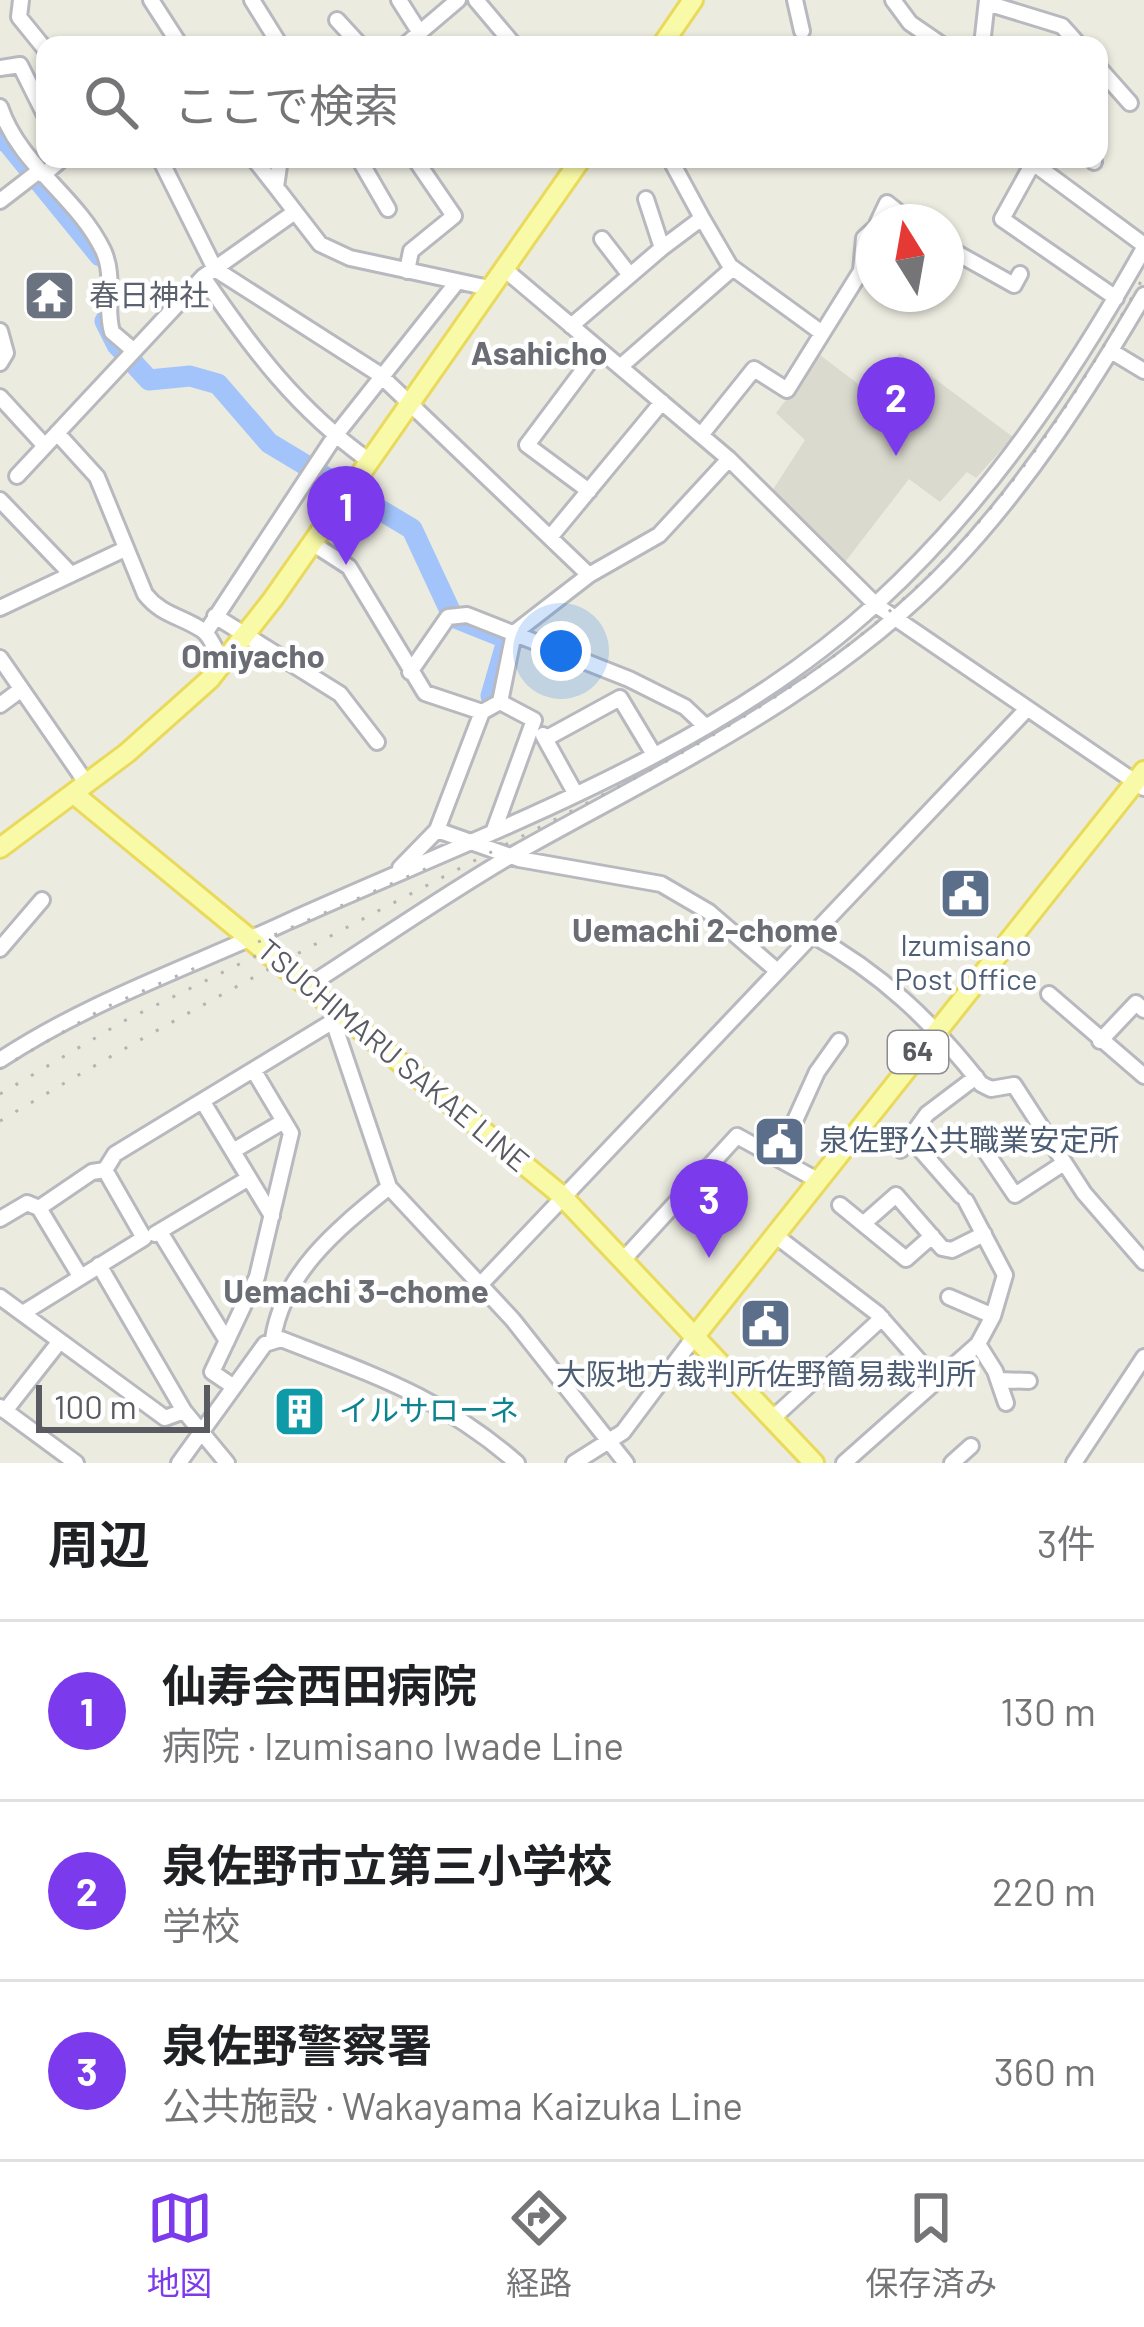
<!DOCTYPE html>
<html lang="ja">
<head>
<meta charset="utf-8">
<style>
  :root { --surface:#fff; --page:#f2f2f2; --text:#202124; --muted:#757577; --line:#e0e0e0; --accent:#7c3aed }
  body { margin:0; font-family:Barlow,"Noto Sans JP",sans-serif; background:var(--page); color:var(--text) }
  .compass { position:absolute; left:856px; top:204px; width:108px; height:108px; border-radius:50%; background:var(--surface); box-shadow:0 3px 9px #0004; rotate:349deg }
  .scale { position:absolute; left:36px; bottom:30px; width:174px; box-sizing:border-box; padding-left:12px; border:6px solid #595b61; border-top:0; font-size:33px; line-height:42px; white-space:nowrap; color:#595b61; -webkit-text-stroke:9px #fff; paint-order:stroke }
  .you { position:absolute; left:561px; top:651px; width:42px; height:42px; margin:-30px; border:9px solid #fff; border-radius:50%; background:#1a73e8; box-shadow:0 0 0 18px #1a73e833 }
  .badge { display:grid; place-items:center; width:78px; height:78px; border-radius:50%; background:var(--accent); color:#fff; font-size:39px; font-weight:700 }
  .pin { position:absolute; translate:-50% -99px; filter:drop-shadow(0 3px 6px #0008) }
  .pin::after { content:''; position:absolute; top:63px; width:42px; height:36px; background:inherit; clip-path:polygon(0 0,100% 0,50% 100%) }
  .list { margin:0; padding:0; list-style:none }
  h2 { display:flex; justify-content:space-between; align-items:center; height:156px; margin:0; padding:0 48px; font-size:51px }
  h2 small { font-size:39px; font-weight:400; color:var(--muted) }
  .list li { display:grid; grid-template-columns:78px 1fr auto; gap:36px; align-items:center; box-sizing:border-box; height:180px; padding:0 48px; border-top:3px solid var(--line) }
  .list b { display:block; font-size:45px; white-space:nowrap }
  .list p { margin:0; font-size:39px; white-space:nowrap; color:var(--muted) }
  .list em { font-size:39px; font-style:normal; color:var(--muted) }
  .icon { flex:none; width:66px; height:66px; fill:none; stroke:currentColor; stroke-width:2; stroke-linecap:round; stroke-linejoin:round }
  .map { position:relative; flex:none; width:1144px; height:1463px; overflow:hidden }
  .search { position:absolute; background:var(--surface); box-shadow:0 3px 9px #0004; left:36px; right:36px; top:36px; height:132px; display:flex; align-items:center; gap:30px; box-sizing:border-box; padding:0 42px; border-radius:24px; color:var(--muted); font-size:45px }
  .sheet { height:696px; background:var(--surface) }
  nav { display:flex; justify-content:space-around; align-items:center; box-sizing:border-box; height:168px; border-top:3px solid var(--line); background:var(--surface); font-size:33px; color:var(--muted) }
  nav a { display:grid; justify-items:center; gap:6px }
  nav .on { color:var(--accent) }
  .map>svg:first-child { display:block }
  .education { fill:#dbdacf }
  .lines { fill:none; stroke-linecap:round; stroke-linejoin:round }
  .river { stroke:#a2c4fa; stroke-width:21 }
  .minor-casing { stroke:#b8b9bf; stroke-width:20 }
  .major-casing { stroke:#e9da5c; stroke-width:24 }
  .minor { stroke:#fff; stroke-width:14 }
  .major { stroke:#f9faa7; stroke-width:18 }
  .rail { stroke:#b3b4b4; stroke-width:3; stroke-dasharray:3 15; stroke-linecap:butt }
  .labels { text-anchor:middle; stroke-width:9; stroke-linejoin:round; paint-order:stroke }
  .shield { fill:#fff; stroke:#8b8c90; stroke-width:3 }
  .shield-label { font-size:27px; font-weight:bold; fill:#595b61 }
  .worship-label { font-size:30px; fill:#5b616d; stroke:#fff; text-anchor:start }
  .service-label { font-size:30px; fill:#4e5e75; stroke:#fff }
  .street-label { font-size:30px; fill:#595b61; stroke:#fff }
  .culture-label { font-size:30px; fill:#0d838f; stroke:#fff; text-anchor:start }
  .neighbourhood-label { font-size:33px; font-weight:bold; fill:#6a6d73; stroke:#fff }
</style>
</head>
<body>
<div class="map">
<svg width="1144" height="1463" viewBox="0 0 1144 1463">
  <rect width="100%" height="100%" fill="#ebebe0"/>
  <path class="education" d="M900,353L1013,437L976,478L967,472L940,502L909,479L845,562L772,491L805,440L776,413L820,355L866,390Z"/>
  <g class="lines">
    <path class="river" d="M0,140L7,142L100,256
      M105,321L117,345L149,380L190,376L218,384L269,443L412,529L453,617L503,637L506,644L491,696"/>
    <defs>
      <path id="minor" d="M21,0L19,17L45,49
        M151,0L180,45
        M252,0L280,45
        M399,0L420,33
        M476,0L514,45
        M795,0L802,31
        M893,0L910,23L942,45
        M987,3L1062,26L1079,45
        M337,20L360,45
        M405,45L458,0
        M982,45L987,0
        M0,68L20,65L45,115
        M1099,68L1130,103
        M0,107C20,166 76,195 103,250C116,278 104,304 112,332L133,350
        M160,159L215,269L379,374L589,575
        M254,159L276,187
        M280,159L276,187L320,244L350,258L489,288
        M359,159L388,209
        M1092,159L1094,162
        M43,175L62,159
        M0,201L39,171
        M702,218L730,266L822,333
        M878,222L887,203L911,222
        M602,239L629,274
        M946,247L1014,285L1020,274
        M662,248L702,218L670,159
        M503,268L729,459L876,605L1144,788
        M407,271L411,251L454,216L415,159
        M203,277C252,349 297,409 368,460
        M1116,298L1002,219L1033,163L1144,245
        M571,326L662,248L646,199
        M0,331L6,353L0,363
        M1111,351L1144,371
        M620,367L733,268
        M0,397L45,446
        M57,433L97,477L145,594C161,615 181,616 202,630C214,638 212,652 226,659
        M701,435L754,369L787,390L861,271L864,238L874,229
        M17,476L203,277L292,214
        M589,491L527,445L599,349
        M0,500L69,572
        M552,535L662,402
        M312,543L349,567L425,693L482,712
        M0,608L125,549
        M215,616L340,694L377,742
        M206,632L335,436L457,282
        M0,658L87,784
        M410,672L448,617L467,615L629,679L685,707L703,724
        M0,705L19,691
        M543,735L574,791
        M545,739L620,698L653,753
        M437,830L482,712L500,702L514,633L589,575L659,535L729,459
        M494,830L534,720L500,702
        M400,868L437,830L519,859L661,884L709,912L775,969
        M809,933C881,973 931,1020 981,1084L991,1089L1014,1085L1084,1193L1144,1262
        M0,949L42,900
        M308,986C377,942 445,894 516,853C669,767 832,692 954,562C1029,482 1089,389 1144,295
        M1049,994L1144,1076
        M333,1021L389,1187L513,1320L626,1463
        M1100,1041L1136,1003L1144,1010
        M0,1060C89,1001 190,967 287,922C486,832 713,754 877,603C987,502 1071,378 1144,248
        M203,1102L272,1216
        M910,1138L961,1196
        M901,1150L927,1114L976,1077
        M233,1151L284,1121
        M986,1152L1015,1195L1064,1163
        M778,1158L817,1072L839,1041
        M966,1201L1005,1275L993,1316
        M840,1205L906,1259L932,1236
        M39,1208L92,1172L105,1170L115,1154L340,1017
        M0,1219L27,1203L39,1208L80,1276
        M863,1224L896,1195L942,1248L952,1250L984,1234
        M160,1232L227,1341
        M155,1234L249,1178
        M776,1236L878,1314L936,1380
        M623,1260L737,1136L819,1181
        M99,1265L184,1411L227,1463
        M480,1285L1025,711
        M0,1297L165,1418L184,1411
        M23,1313L144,1238L105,1170
        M273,1339C283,1272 339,1228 389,1187
        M978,1344L995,1371L1006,1403
        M999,1380L1029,1381
        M234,1387L212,1372L257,1277L291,1133L254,1071
        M0,1407L76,1463
        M5,1411L60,1341
        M773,1418L882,1318
        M179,1463L265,1344L281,1339C373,1375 442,1397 517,1463
        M574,1463L623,1432L695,1336
        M844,1463L978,1344L993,1316L949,1297
        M952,1463L971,1446
        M1074,1463L1144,1357"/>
      <path id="major" d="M662,45L693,0
        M74,794L561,1195L814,1463
        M0,848L127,753L210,679L273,599L581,159
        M695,1336L1144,771"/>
    </defs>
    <use href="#minor" class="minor-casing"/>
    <use href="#major" class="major-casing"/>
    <use href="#minor" class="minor"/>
    <use href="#major" class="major"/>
    <path class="rail" d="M258,942L439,863
      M0,1069L104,1008L202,965
      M0,1094L124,1021L280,944
      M0,1121C163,1024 332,934 501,847C643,774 781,709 901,601C1003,511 1079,393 1144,276"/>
  </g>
  <defs>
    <symbol id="temple-square" viewBox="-11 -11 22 22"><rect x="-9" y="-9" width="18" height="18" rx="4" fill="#6b7280" stroke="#fff"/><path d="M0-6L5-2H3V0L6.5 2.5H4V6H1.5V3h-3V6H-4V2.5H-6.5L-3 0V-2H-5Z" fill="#fff"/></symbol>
    <symbol id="civic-square" viewBox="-11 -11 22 22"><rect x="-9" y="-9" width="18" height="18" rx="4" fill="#5c6f8a" stroke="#fff"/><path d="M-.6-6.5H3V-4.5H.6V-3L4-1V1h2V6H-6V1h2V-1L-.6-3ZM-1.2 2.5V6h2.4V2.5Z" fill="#fff"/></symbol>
    <symbol id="building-square" viewBox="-11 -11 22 22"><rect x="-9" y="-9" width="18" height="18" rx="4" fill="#0f9aa8" stroke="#fff"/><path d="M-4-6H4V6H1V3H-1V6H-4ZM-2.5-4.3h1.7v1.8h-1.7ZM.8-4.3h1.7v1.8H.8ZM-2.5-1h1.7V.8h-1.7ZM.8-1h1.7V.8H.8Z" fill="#fff"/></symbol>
  </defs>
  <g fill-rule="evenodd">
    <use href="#temple-square" x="20" y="266" width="59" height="59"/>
    <use href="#civic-square" x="936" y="864" width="59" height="59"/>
    <use href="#civic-square" x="750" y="1112" width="59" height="59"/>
    <use href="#civic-square" x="736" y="1294" width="59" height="59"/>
    <use href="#building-square" x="270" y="1382" width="59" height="59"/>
  </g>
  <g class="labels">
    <rect class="shield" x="888" y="1031" width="60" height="42" rx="9"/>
    <g class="shield-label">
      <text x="918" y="1061">64</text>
    </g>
    <g class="worship-label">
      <text x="89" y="306">春日神社</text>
    </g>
    <g class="service-label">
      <text x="966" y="956">Izumisano<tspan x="966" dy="34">Post Office</tspan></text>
      <text x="819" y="1151" text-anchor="start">泉佐野公共職業安定所</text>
      <text x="766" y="1385">大阪地方裁判所佐野簡易裁判所</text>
    </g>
    <g class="street-label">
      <text transform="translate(393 1056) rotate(40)" y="10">TSUCHIMARU SAKAE LINE</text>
    </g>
    <g class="culture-label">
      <text x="339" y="1421">イルサローネ</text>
    </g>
    <g class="neighbourhood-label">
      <text x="539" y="365">Asahicho</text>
      <text x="253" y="668">Omiyacho</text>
      <text x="705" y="942">Uemachi 2-chome</text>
      <text x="356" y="1303">Uemachi 3-chome</text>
    </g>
  </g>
</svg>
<svg class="compass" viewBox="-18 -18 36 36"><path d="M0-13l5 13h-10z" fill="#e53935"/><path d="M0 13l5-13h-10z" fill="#757577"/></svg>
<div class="scale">100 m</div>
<div class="you"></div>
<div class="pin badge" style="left:346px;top:565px">1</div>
<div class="pin badge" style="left:896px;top:456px">2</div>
<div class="pin badge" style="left:709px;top:1258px">3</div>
<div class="search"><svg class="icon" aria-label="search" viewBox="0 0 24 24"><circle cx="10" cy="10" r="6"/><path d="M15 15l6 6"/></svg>ここで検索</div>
</div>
<section class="sheet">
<h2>周辺<small>3件</small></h2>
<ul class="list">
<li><span class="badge">1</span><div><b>仙寿会西田病院</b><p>病院 · Izumisano Iwade Line</p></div><em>130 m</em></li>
<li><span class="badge">2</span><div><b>泉佐野市立第三小学校</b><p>学校</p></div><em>220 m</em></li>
<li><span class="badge">3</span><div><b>泉佐野警察署</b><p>公共施設 · Wakayama Kaizuka Line</p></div><em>360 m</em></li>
</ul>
</section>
<nav>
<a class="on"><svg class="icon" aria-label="map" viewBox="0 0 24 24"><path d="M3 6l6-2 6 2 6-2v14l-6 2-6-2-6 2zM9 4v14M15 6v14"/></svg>地図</a>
<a><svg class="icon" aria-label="directions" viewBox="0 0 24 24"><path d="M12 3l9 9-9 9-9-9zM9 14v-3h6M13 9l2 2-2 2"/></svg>経路</a>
<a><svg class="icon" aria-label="saved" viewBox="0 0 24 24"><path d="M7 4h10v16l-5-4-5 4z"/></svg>保存済み</a>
</nav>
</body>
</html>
